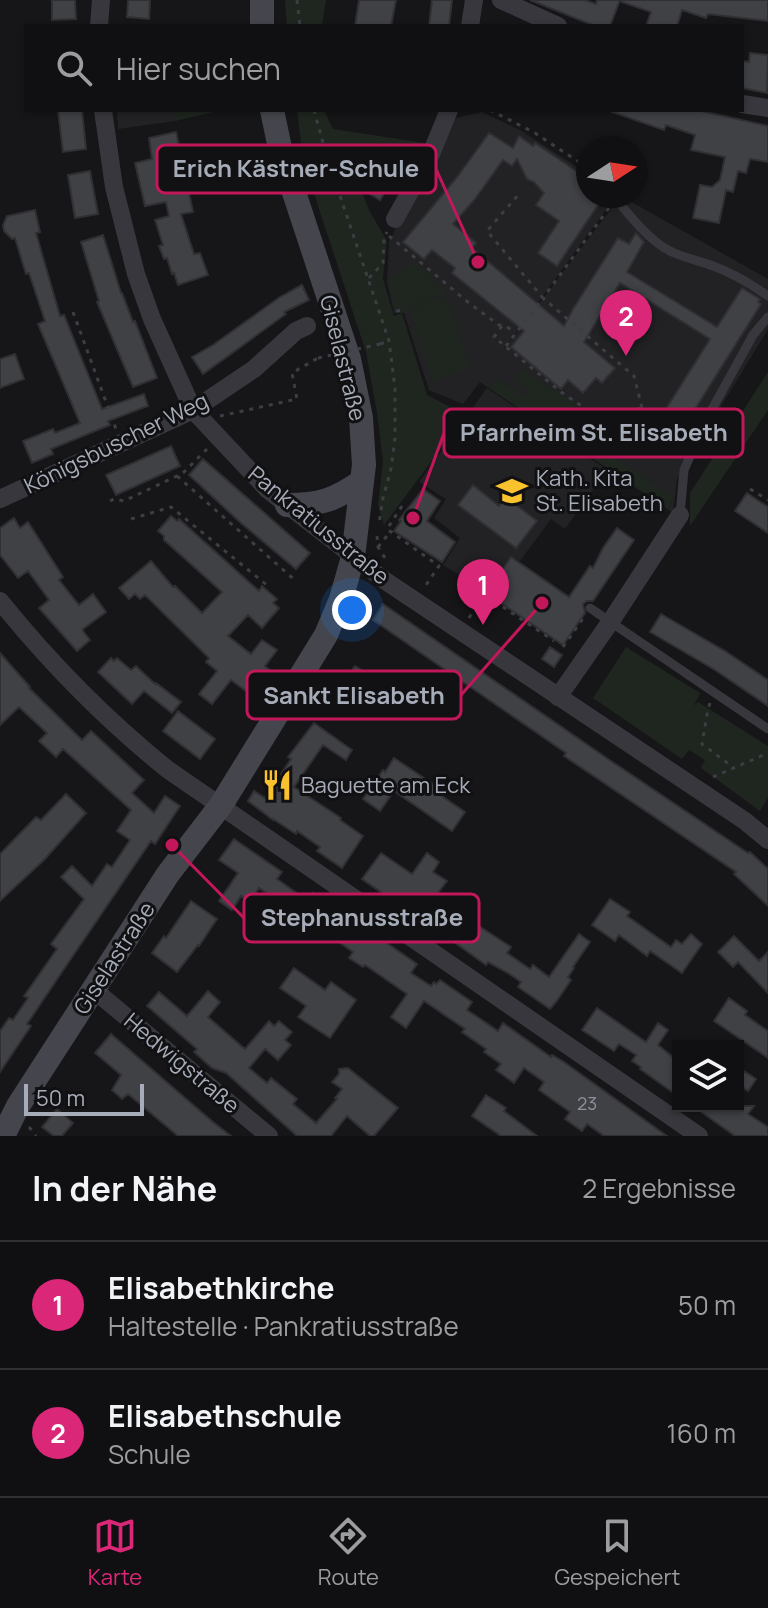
<!DOCTYPE html>
<html lang="de">
<head>
<meta charset="utf-8">
<style>
  :root { --surface:#101012; --page:#19191b; --text:#f1f3f6; --muted:#9c9d9f; --line:#303032; --accent:#db2777 }
  body { margin:0; font-family:Manrope,sans-serif; background:var(--page); color:var(--text) }
  .controls { position:absolute; right:24px; bottom:24px; display:grid; overflow:hidden; border-radius:0px; box-shadow:0 2px 6px #0004 }
  .controls button { width:72px; height:72px; display:grid; place-items:center; padding:0; border:0; border-bottom:2px solid var(--line); background:var(--surface); color:var(--text); font:40px sans-serif }
  .compass { position:absolute; left:576px; top:136px; width:72px; height:72px; border-radius:50%; background:var(--surface); box-shadow:0 2px 6px #0004; rotate:78deg }
  .scale { position:absolute; left:24px; bottom:20px; width:120px; box-sizing:border-box; padding-left:8px; border:4px solid #a7acb9; border-top:0; font-size:22px; line-height:28px; white-space:nowrap; color:#a7acb9; -webkit-text-stroke:6px #111113; paint-order:stroke }
  .you { position:absolute; left:352px; top:610px; width:28px; height:28px; margin:-20px; border:6px solid #fff; border-radius:50%; background:#1a73e8; box-shadow:0 0 0 12px #1a73e833 }
  .badge { display:grid; place-items:center; width:52px; height:52px; border-radius:50%; background:var(--accent); color:#fff; font-size:26px; font-weight:700 }
  .pin { position:absolute; translate:-50% -66px; filter:drop-shadow(0 2px 4px #0008) }
  .pin::after { content:''; position:absolute; top:42px; width:28px; height:24px; background:inherit; clip-path:polygon(0 0,100% 0,50% 100%) }
  .list { margin:0; padding:0; list-style:none }
  h2 { display:flex; justify-content:space-between; align-items:center; height:104px; margin:0; padding:0 32px; font-size:34px }
  h2 small { font-size:26px; font-weight:400; color:var(--muted) }
  .list li { display:grid; grid-template-columns:52px 1fr auto; gap:24px; align-items:center; box-sizing:border-box; height:128px; padding:0 32px; border-top:2px solid var(--line) }
  .list b { display:block; font-size:30px; white-space:nowrap }
  .list p { margin:0; font-size:26px; white-space:nowrap; color:var(--muted) }
  .list em { font-size:26px; font-style:normal; color:var(--muted) }
  .icon { flex:none; width:44px; height:44px; fill:none; stroke:currentColor; stroke-width:2; stroke-linecap:round; stroke-linejoin:round }
  .map { position:relative; flex:none; width:768px; height:1136px; overflow:hidden }
  .search { position:absolute; background:var(--surface); box-shadow:0 2px 6px #0004; left:24px; right:24px; top:24px; height:88px; display:flex; align-items:center; gap:20px; box-sizing:border-box; padding:0 28px; border-radius:0px; color:var(--muted); font-size:30px }
  .sheet { height:360px; background:var(--surface) }
  nav { display:flex; justify-content:space-around; align-items:center; box-sizing:border-box; height:112px; border-top:2px solid var(--line); background:var(--surface); font-size:22px; color:var(--muted) }
  nav a { display:grid; justify-items:center; gap:4px }
  nav .on { color:var(--accent) }
  .map>svg:first-child { display:block }
  .built { fill:#222225 }
  .green { fill:#1e261f }
  .building { fill:#404145; stroke:#303034; stroke-width:2 }
  .lines { fill:none; stroke-linecap:round; stroke-linejoin:round }
  .path { stroke:#3d3e44; stroke-width:3; stroke-dasharray:4 6; stroke-linecap:butt }
  .lane { stroke:#37373d; stroke-width:9 }
  .street { stroke:#37373d; stroke-width:18 }
  .secondary { stroke:#45464d; stroke-width:24 }
  .path-bridge { stroke:#3d3e44; stroke-width:3; stroke-dasharray:4 6; stroke-linecap:butt }
  .labels { text-anchor:middle; stroke-width:6; stroke-linejoin:round; paint-order:stroke }
  .number-label { font-size:18px; fill:#8d919c }
  .street-label { font-size:22px; fill:#a7acb9; stroke:#111113 }
  .poi-label { font-size:22px; fill:#a7acb9; stroke:#111113; text-anchor:start }
  .leader { fill:none; stroke:#c2185b; stroke-width:3 }
  .callout-dot { fill:#c2185b; stroke:#111113; stroke-width:3 }
  .callout { fill:#111113; stroke:#c2185b; stroke-width:3 }
  .callout-label { font-size:24px; text-anchor:middle; font-weight:bold; fill:#a7acb9 }
</style>
</head>
<body>
<div class="map">
<svg width="768" height="1136" viewBox="0 0 768 1136">
  <rect width="100%" height="100%" fill="#161618"/>
  <path class="built" d="M117,110H222L175,121L118,129Z
    M482,112L520,130L588,174V196H616L502,352L621,196L768,279V329L677,479L673,513L480,382L463,404L429,390L404,313H394L387,282L389,241L456,118Z
    M487,388L607,470L565,529L551,519L520,561L511,556L486,592L443,565L460,538L434,518L446,499L419,482Z"/>
  <path class="green" d="M285,0H326L322,26H287Z
    M175,110H222L175,121Z
    M297,110H324L333,129L425,143L420,158L378,161L358,181L369,210L387,241L383,279L394,316L402,313L427,395L466,415L384,525L378,505L383,461L377,413L366,352L319,209L302,150Z
    M414,261L444,289L446,294L409,307L405,312H395L388,280Z
    M447,296L470,369L432,381L410,308Z
    M523,370L595,417L583,436L674,498L667,508L489,388L496,379L524,397L529,390L515,381Z
    M768,372V410L690,526V493Z
    M626,647L700,693L694,706L698,702L768,746V798L760,811L701,768L705,760L689,750L682,759L593,698Z"/>
  <path class="building" d="M52,0H75L76,19L52,20Z
    M128,0H150L149,19L127,17Z
    M359,0H396L391,26H355Z
    M432,0H452L449,26H429Z
    M530,0H585L596,4L597,0H620L610,26H595Z
    M622,0H768V21L708,14L706,18L682,10L677,26H646L651,12L622,2Z
    M750,53L768,55L767,93L742,88V61L749,62Z
    M58,110H82L86,149L63,152Z
    M613,110H697L768,126V162L750,159L746,173L738,171L733,192L726,190L719,223L693,218L700,185L712,187L720,180L725,157L691,150L695,135L666,125L664,130L612,112Z
    M176,132L193,212L181,214L194,254L200,253L208,275L178,285L174,273L172,274L167,258L164,259L159,246L163,245L155,220L169,216L166,202L145,206L135,163L152,159L149,138Z
    M489,133L513,148L519,136L533,146L535,143L588,179V196H604L557,266L538,253L559,221L536,205L544,193L534,182L527,179L517,159L512,166L503,160L475,199L453,224L476,243L472,248L564,326L573,309L618,238L629,244L636,233L644,242L627,272L717,327L742,288L760,299L758,302L761,304L687,422L666,409L710,339L620,283L584,342L615,368L602,383L596,378L583,393L568,380L561,389L511,347L524,331L452,273L455,268L432,250L424,259L403,242L458,176Z
    M374,168L393,178L380,200L362,189Z
    M90,171L98,214L75,218L68,175Z
    M35,210L40,232L36,233L60,316L64,315L102,409L144,394L148,406L108,421L110,425L51,449L53,454L32,463L23,441L53,429L55,433L80,423L38,324L45,321L29,273L26,274L15,238L12,239L4,231L3,225L7,216Z
    M103,235L121,293H122L133,322L135,321L157,378L133,387L97,302L99,301L81,242Z
    M302,285L309,300L284,312L286,314L203,374L192,357L213,345L280,297Z
    M15,354L24,379L0,388V359Z
    M171,446L180,466L116,495L106,475Z
    M203,459L310,553L296,569L241,523L189,475Z
    M473,485L499,506L506,497L537,521L516,548L458,505Z
    M423,489L440,501L427,521L455,542L442,562L394,531L401,521L399,520Z
    M747,493L768,507V533L735,511Z
    M171,516L177,521L179,519L259,591L262,586L277,599L273,603L279,608L262,628L248,615L228,636L251,654L262,640L277,650L265,666L271,671L253,696L231,680L212,704L199,694L217,671L206,662L209,658L145,595L140,599L135,594L129,599L119,588L151,561L173,587L175,586L202,613L222,592L164,540V536L158,531Z
    M14,518L20,528L28,522L63,577L59,580L79,605L93,594L106,612L83,629V631L90,640L77,651L39,608L49,600L28,571L18,578L0,555V528Z
    M617,528L634,540L593,601H587L583,604L585,613L563,645L486,593L511,557L569,597L590,566L593,568L603,548Z
    M383,604L611,761L748,853L750,852L768,869V906L734,874L736,872L564,756L566,753L373,620Z
    M661,614L725,651L768,680V706L715,670L650,632Z
    M550,647L562,655L554,667L542,659Z
    M0,653L30,687L29,688L82,740L91,731L144,780L132,793L154,813L165,796L180,806L155,844L151,841L64,969L27,1024L31,1026L0,1072V1031L9,1018L13,1020L28,998L24,996L57,949L51,944L84,899L61,877L72,866L92,886L107,864L112,867L130,840L117,831L131,810L63,749L56,757L39,741L47,733L19,707L0,725Z
    M111,658L114,661L117,658L131,670L136,666L155,684L156,683L181,702L172,713L144,691L132,704L98,672Z
    M355,666L365,672L347,699L352,702L344,715L327,704Z
    M178,711L215,739L200,759L163,731Z
    M314,723L352,750L346,760L323,745L294,787L341,818L340,820L363,836L342,868L317,851L320,847L297,831L296,834L273,819V820L248,801L254,791L265,798L291,759L288,757Z
    M394,758L442,790L439,794L465,812L452,831L394,791L380,811L363,799L383,770L385,772Z
    M66,794L86,813L44,860L0,901V854L36,817L41,820Z
    M234,839L282,872L277,879L308,901L313,893L346,915L340,923L363,938L368,930L417,964L411,973L431,986L434,982L436,984L440,980L472,1002L467,1010L482,1020L498,1031L503,1023L551,1057L552,1055L564,1062L667,1136H604L587,1124L582,1131L565,1119L570,1112L539,1090L544,1082L524,1068L514,1083L496,1070L501,1064L484,1052L486,1049L462,1032L465,1029L424,1001L406,1028L391,1017L407,994L365,965L363,967L349,958L353,952L315,925L308,935L276,914L283,904L259,888L250,902L241,896L232,910L219,901L238,873L219,860Z
    M381,853L412,874L427,853L439,862L433,872L447,881L438,893L449,901L447,905L511,947L507,953L530,969L533,965L549,977L579,934L590,942L573,967L574,968L568,977L571,980L556,1002L550,1009L518,987L521,982L508,973L488,962L486,965L454,942L458,936L437,921L432,928L362,879Z
    M610,899L630,912L627,916L671,947L676,940L682,944L691,934L702,944L682,973L650,951L647,956L619,935L615,941L592,925Z
    M191,901L217,919L199,946L198,945L177,972L152,953L164,936L166,938Z
    M734,936L759,961L768,952V993L738,962L733,967L718,952Z
    M294,968L325,990L331,982L356,1000L330,1038L298,1017L306,1006L280,988Z
    M208,991L220,1002L208,1017L245,1049L269,1021L274,1026L279,1021L292,1032L285,1040L291,1045L278,1060L265,1049L249,1068L267,1083L271,1078L297,1099L293,1104L316,1123L337,1099L335,1098L342,1089L332,1082L339,1074V1069L348,1068L398,1108L374,1136H370L347,1116L331,1136H297L226,1073L212,1068L194,1052L197,1049L147,1006L159,992L187,1016Z
    M729,998L747,1011L745,1015L768,1031V1058L714,1021Z
    M597,1008L646,1042L658,1023L668,1030L658,1045L678,1061V1096L640,1069L641,1067L632,1061L636,1055L619,1044L614,1051L582,1030Z
    M111,1034L213,1122L231,1136H178L128,1094L122,1099L112,1090L121,1075L95,1053Z
    M744,1071L756,1079L748,1091L738,1084V1080Z
    M486,1095L506,1108L504,1111L537,1136H501L472,1116Z
    M693,1106H754L748,1114L768,1127V1136H735Z
    M57,1109L73,1123L62,1136H54L42,1127Z"/>
  <g class="lines">
    <path class="path" d="M297,0L300,26
      M314,110L327,157L389,341L395,388V438L391,469L383,498L379,524
      M490,110L535,133L588,168
      M328,157L342,152L412,153
      M609,208L543,298L634,376L642,408L655,435L676,461
      M389,236L469,303L499,325L506,326L515,333
      M369,278L383,263L384,238L387,232
      M396,311L405,310
      M73,312L116,429
      M502,326L494,337L561,392L605,422L612,414L642,408
      M380,344L389,341
      M506,346L543,298L487,231L519,194
      M220,416L297,399L292,373L318,358
      M177,476L297,582
      M750,489L768,500
      M110,501L114,499L124,501L177,476L184,472L207,449
      M402,506L387,529L439,566L426,585
      M131,519L171,507L268,586
      M377,536L378,547L385,558
      M378,547L390,532
      M469,618L480,600L491,606L494,601L554,641
      M563,647L584,617
      M710,703L708,709L702,744L734,768
      M713,777L768,753
      M29,1127L36,1136"/>
    <path class="lane" d="M614,196C628,214 651,243 672,252C685,258 700,261 713,266C733,273 751,284 768,296
      M680,515L684,470L705,422L753,335L768,317
      M590,608L768,729"/>
    <path class="street" d="M501,0L558,26
      M99,26L101,0
      M470,26L474,0
      M742,104L768,108
      M103,110L114,187L136,274L152,319L193,410L268,490L384,580L745,821L768,840
      M395,219L431,154L449,110
      M0,499L193,410L254,369L296,331L307,326
      M0,601C50,663 105,719 167,769L699,1136
      M558,697L611,621L680,515
      M94,990L269,1136"/>
    <path class="secondary" d="M262,0V26
      M287,505C320,505 335,500 362,481
      M3,1136L18,1106L168,874L221,805L326,635L341,599L353,557L364,465L361,418L349,359L281,153L272,110"/>
    <path class="path-bridge" d="M318,358L380,344"/>
  </g>
  <defs>
    <symbol id="school-bare" viewBox="-9 -9 18 18"><path d="M0-5L7-2L0 1L-7-2ZM-4 1L0 2.5L4 1V4Q0 6-4 4Z" fill="#fac22c" stroke="#111113" stroke-width="2.5" paint-order="stroke"/></symbol>
    <symbol id="restaurant-bare" viewBox="-9 -9 18 18"><path d="M-5-6h1v4h1v-4h1v4h1v-4h1v5L-1.5 .5V6h-2V.5L-5-1ZM5-6V6H3V1.5H1.5Q1.5-4 5-6Z" fill="#fac22c" stroke="#111113" stroke-width="2.5" paint-order="stroke"/></symbol>
  </defs>
  <g fill-rule="evenodd">
    <use href="#school-bare" x="490" y="469" width="44" height="44"/>
    <use href="#restaurant-bare" x="255" y="763" width="44" height="44"/>
  </g>
  <g class="labels">
    <g class="number-label">
      <text x="587" y="1110">23</text>
    </g>
    <g class="street-label">
      <text transform="translate(343 358) rotate(76)" y="8">Giselastraße</text>
      <text transform="translate(116 443) rotate(-26)" y="8">Königsbuscher Weg</text>
      <text transform="translate(319 525) rotate(39)" y="8">Pankratiusstraße</text>
      <text transform="translate(114 958) rotate(-57)" y="8">Giselastraße</text>
      <text transform="translate(182 1063) rotate(40)" y="8">Hedwigstraße</text>
    </g>
    <g class="poi-label">
      <text x="536" y="486">Kath. Kita<tspan x="536" dy="25">St. Elisabeth</tspan></text>
      <text x="301" y="793">Baguette am Eck</text>
    </g>
  </g>
  <path class="leader" d="M478 262L436 169M413 518L444 433M542 603L461 695M172 845L244 918"/>
  <g class="callout-dot">
    <circle cx="478" cy="262" r="8"/>
    <circle cx="413" cy="518" r="8"/>
    <circle cx="542" cy="603" r="8"/>
    <circle cx="172" cy="845" r="8"/>
  </g>
  <g class="callout">
    <rect x="157" y="145" width="279" height="48" rx="8"/>
    <rect x="444" y="409" width="299" height="48" rx="8"/>
    <rect x="247" y="671" width="214" height="48" rx="8"/>
    <rect x="244" y="894" width="235" height="48" rx="8"/>
  </g>
  <g class="callout-label">
    <text x="296" y="177">Erich Kästner-Schule</text>
    <text x="594" y="441">Pfarrheim St. Elisabeth</text>
    <text x="354" y="704">Sankt Elisabeth</text>
    <text x="362" y="926">Stephanusstraße</text>
  </g>
</svg>
<div class="controls">
<button><svg class="icon" aria-label="layers" viewBox="0 0 24 24"><path d="M12 4l9 5-9 5-9-5zM3 14l9 5 9-5"/></svg></button>
</div>
<svg class="compass" viewBox="-18 -18 36 36"><path d="M0-13l5 13h-10z" fill="#e53935"/><path d="M0 13l5-13h-10z" fill="#9c9d9f"/></svg>
<div class="scale">50 m</div>
<div class="you"></div>
<div class="pin badge" style="left:483px;top:625px">1</div>
<div class="pin badge" style="left:626px;top:356px">2</div>
<div class="search"><svg class="icon" aria-label="search" viewBox="0 0 24 24"><circle cx="10" cy="10" r="6"/><path d="M15 15l6 6"/></svg>Hier suchen</div>
</div>
<section class="sheet">
<h2>In der Nähe<small>2 Ergebnisse</small></h2>
<ul class="list">
<li><span class="badge">1</span><div><b>Elisabethkirche</b><p>Haltestelle · Pankratiusstraße</p></div><em>50 m</em></li>
<li><span class="badge">2</span><div><b>Elisabethschule</b><p>Schule</p></div><em>160 m</em></li>
</ul>
</section>
<nav>
<a class="on"><svg class="icon" aria-label="map" viewBox="0 0 24 24"><path d="M3 6l6-2 6 2 6-2v14l-6 2-6-2-6 2zM9 4v14M15 6v14"/></svg>Karte</a>
<a><svg class="icon" aria-label="directions" viewBox="0 0 24 24"><path d="M12 3l9 9-9 9-9-9zM9 14v-3h6M13 9l2 2-2 2"/></svg>Route</a>
<a><svg class="icon" aria-label="saved" viewBox="0 0 24 24"><path d="M7 4h10v16l-5-4-5 4z"/></svg>Gespeichert</a>
</nav>
</body>
</html>
